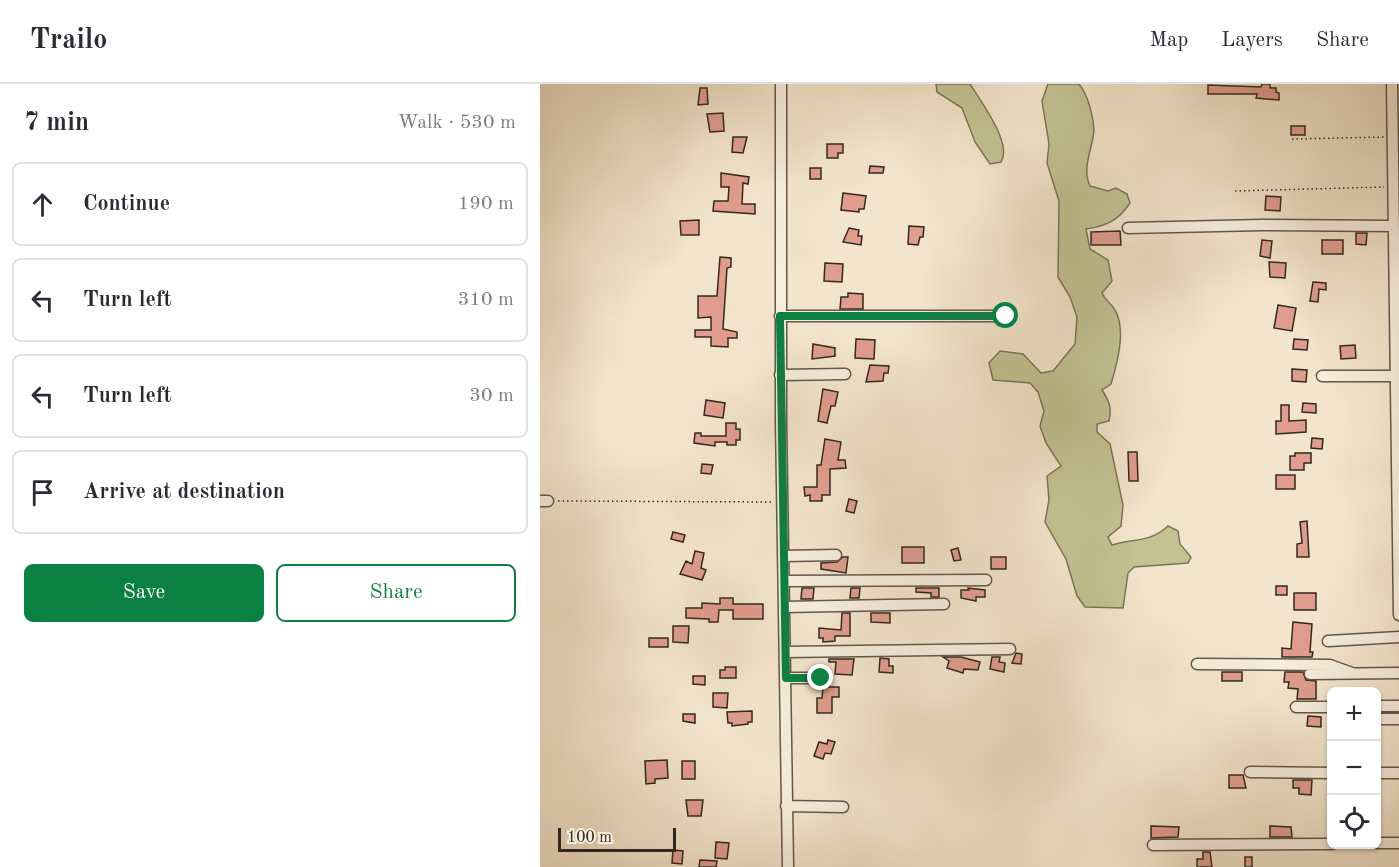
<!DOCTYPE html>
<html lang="en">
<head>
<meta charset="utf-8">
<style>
  :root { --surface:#fff; --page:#f2f2f3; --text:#2b2b33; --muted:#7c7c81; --line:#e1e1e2; --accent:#0b8043 }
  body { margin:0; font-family:"Old Standard TT",serif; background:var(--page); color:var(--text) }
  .controls { position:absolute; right:18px; bottom:18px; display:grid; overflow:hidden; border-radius:9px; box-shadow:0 2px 4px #0004 }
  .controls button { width:54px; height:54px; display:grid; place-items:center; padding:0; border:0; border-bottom:2px solid var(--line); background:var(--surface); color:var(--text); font:30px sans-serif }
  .scale { position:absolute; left:18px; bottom:15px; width:118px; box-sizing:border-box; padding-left:6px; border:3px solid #33281e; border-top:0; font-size:16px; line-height:21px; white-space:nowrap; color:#33281e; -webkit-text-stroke:4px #f7eede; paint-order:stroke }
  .stop { position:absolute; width:18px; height:18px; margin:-14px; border:4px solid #0b8043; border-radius:50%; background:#fff }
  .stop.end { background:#0b8043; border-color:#fff; box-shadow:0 2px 6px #0008 }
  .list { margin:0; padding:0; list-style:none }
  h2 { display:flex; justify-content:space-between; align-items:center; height:78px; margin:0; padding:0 24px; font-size:26px }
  h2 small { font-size:20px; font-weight:400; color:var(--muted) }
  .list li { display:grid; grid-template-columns:39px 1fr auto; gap:18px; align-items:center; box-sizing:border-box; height:84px; margin:0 12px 12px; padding:0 12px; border:2px solid var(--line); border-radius:9px }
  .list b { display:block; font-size:22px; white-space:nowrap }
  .list em { font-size:20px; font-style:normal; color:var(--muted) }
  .actions { display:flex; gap:12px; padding:18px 24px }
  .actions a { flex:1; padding:14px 0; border:2px solid var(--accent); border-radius:9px; text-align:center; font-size:21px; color:var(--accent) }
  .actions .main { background:var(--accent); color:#fff }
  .icon { flex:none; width:33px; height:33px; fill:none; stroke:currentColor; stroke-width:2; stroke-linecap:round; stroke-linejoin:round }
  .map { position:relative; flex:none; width:859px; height:783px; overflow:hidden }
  header { display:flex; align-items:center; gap:36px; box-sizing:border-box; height:84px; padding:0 30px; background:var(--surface); border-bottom:2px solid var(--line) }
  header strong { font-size:28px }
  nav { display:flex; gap:33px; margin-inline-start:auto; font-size:21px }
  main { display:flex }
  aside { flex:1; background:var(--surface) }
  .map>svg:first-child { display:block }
  .green { fill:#c3c293; stroke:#7b7558; stroke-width:1.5 }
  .building { fill:#e09d8e; stroke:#33281e; stroke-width:1.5 }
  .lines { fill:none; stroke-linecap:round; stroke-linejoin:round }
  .minor-casing { stroke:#63574a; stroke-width:13 }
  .path { stroke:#33281e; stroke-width:1.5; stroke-dasharray:1.5 3; stroke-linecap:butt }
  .minor { stroke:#f7eede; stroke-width:10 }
  .route { stroke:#0b8043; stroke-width:8 }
</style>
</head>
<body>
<header>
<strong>Trailo</strong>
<nav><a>Map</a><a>Layers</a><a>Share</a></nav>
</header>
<main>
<aside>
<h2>7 min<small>Walk · 530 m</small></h2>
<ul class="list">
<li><svg class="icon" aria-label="ahead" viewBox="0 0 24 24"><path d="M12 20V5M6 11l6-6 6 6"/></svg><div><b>Continue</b></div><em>190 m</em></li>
<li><svg class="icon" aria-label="left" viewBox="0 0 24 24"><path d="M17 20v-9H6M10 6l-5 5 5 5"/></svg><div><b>Turn left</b></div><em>310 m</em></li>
<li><svg class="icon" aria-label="left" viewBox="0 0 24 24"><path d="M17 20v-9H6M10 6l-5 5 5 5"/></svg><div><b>Turn left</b></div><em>30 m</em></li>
<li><svg class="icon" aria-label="arrive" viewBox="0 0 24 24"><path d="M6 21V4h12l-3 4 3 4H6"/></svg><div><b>Arrive at destination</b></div></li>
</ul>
<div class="actions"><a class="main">Save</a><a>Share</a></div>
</aside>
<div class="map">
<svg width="859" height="783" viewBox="0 0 859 783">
  <rect width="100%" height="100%" fill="#f3e5cc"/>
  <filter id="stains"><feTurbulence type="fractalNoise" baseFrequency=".00333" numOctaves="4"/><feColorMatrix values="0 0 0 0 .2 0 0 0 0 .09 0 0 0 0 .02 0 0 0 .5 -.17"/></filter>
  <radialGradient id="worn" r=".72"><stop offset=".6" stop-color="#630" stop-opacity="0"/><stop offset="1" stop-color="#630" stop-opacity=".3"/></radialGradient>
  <path class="green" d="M396,0H430C440,16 473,60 461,78L450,80L435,58L422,24L397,8Z
    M508,0H539C548,11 553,31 554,45C554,61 541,84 550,102L568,107L576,104L587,110L590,119C578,137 566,142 546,145L550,165L568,176L572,197L562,209C565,216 573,221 576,228C586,248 577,280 571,300L562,306C569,317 572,323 569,337L557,340V348L570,360L583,421L581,442L568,453L572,461C593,454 610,459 628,442L638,447L640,460L651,473L648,479L594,483L588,489L583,524L545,523L537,512L526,475L505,438L509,416L507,392L521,382L506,359L500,342L504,327L498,308L490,299L453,296L449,279L460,267L483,270L501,289L513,287L535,260L537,233L530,213L518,193L519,117L507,79L509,60L502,17Z"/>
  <path class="building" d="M722,0H730V4H736V8L739,9V16L716,14L717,10H668V1L721,3Z
    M160,4H167L168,20L158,21Z
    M183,29L184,47L170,48L167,30Z
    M751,42H765V51H751Z
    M193,53H207L203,69L192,68Z
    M287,60H303V69H298V74H287Z
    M330,82L344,83L343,89H329Z
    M270,84H281V95H270Z
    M181,89L209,93L208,100L203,99L202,120H215V130L173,127L174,117H188L189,103H181Z
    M303,109L326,112L324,125H319V128L301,126Z
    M726,112L741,113L740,127L725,126Z
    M159,136V151H141L140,137Z
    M369,142L384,143L383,153H380L378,161L368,160Z
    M309,144L319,146L318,152H322L321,161L303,158Z
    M580,147L581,161H551V148Z
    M816,149H827L826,161L816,160Z
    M722,156L732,157L730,174L720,172Z
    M782,156H803V170H782Z
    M180,173L191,174V183L187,184L183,245L197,248V254H188V263L171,262V253H155V246H171V233L158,234V212H177Z
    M729,178L746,179L745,194L730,193Z
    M285,179L303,180L302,198L284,197Z
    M773,198L786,199V206L779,205L778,218L770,217Z
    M308,209L323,210V225H300L301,213H308Z
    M738,221L756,224L752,247L734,244Z
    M316,255L335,256L334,275L315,274Z
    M754,255L768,256L767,266L753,265Z
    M273,260L295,264V272L272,275Z
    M815,261L816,274L801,275L800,262Z
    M330,281L349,282L348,289H344L343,297L326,298Z
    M752,285L767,286L766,298L752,297Z
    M283,305L298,308L295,322H291L287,339L278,337Z
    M166,316L185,319L183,334L164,331Z
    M763,319L776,320V329L762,328Z
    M741,321H749V337L766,336V348L736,350V337H741Z
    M186,339H196V345H200V356H196V361H187V358H175V362L154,359L155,349H161V352H186Z
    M772,354L783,355L782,365L771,364Z
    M285,355L301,358L298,376H305L306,384L290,385V411H282V417H270V411L265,412L264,403H277V381H281Z
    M588,368H597L598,397H589Z
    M755,369H771V379H764V386H750V372H755Z
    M162,380L173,381L171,390L161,389Z
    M736,391H755V405H736Z
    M309,415L317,417L314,429L306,427Z
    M767,437L769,473H757V460L762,459L760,438Z
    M133,448L145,451L143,458L131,455Z
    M362,463H384V479H362Z
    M418,464L421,476L414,477L411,466Z
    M155,467L164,469L161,484L166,486L162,496L140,490L146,477L152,480Z
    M303,473H308L306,489L281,485V479L297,478Z
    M451,473H466V485H451Z
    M736,502H747V511H736Z
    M262,504H274L273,515H261Z
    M311,504H320L319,514H310Z
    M376,504H399V513H391V509L376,508Z
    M428,504L445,506V513H436V517L421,514V506H429Z
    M754,509H776V526H754Z
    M180,514H193V520H223V535H193V526H179L178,538H169V535L146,534V524H162V519L180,520Z
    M302,529H310V552H295V557L283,558V554H279V544L301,546Z
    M331,529H350V539L331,538Z
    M753,538L772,540L770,568H773L772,573H742V564L751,565Z
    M133,542H149L148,559L133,558Z
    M109,554H128V563H109Z
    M476,569L482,570L481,580L472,579Z
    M403,573H421L440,578L438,586L424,585L423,589L407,584L409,577Z
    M452,573H460L459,578L465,579L464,588L450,585Z
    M340,574L349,575V582H353V589L339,588Z
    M289,575H314L312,591L295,590L296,578H289Z
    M185,583H196V594H180V586H185Z
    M682,588H702V597H682Z
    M745,588H763L766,596L776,597V615H757L758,605L748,604L749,598H744Z
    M153,592H165V601L153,600Z
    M283,603H299V613H292V629H277V614H282Z
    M173,609H188L187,624L173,623Z
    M212,627V638H208V640L192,642V639H188L187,628Z
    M143,630H155V639L143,637Z
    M768,632L781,633V643L767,642Z
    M288,656L295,658L291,670L285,669L283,675L274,672L279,658L287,660Z
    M127,676L128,694L115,695V699L106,700L105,677Z
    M142,677H155V695H142Z
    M689,691H703L706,704H689Z
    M753,696H772L771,711L759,710V704H753Z
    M146,716H163L161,732H148Z
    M611,742L639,743L638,753L611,754Z
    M730,742L751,743L752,753H730Z
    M176,758L189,759L187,775L175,774Z
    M133,766L143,767L142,780L132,779Z
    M663,768H670L672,783H657V775H663Z
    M705,773H712V783H705Z
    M160,776L177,777L176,783H159Z"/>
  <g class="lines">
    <defs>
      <path id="minor" d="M241,0V337L248,783
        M852,0L859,531
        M588,144L722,141L854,142
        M240,232H466
        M240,291L305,290
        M782,292H857
        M0,417H8
        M244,472L296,471
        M244,497L446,496
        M244,523L404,520
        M788,557L859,553
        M245,568L470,565
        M657,580L790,581L812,589
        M770,590L859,589
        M245,594H281
        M836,622H859
        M756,623H792
        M836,635H859
        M710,688L792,689
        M836,689H859
        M246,722L303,723
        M836,759H859
        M613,761L792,760"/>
    </defs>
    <use href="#minor" class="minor-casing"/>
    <path class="path" d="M752,55L845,53
      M695,107L844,103
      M18,417L232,418"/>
    <use href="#minor" class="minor"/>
  </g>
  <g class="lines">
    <path class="route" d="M281,594H246L240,232H466"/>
  </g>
  <rect width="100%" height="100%" filter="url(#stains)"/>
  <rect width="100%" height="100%" fill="url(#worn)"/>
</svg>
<div class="controls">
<button>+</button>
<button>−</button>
<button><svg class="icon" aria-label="locate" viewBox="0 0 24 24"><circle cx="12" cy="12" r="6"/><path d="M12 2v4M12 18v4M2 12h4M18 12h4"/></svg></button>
</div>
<div class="scale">100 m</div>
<div class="stop" style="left:466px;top:232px"></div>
<div class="stop end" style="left:281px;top:594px"></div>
</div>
</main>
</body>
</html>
